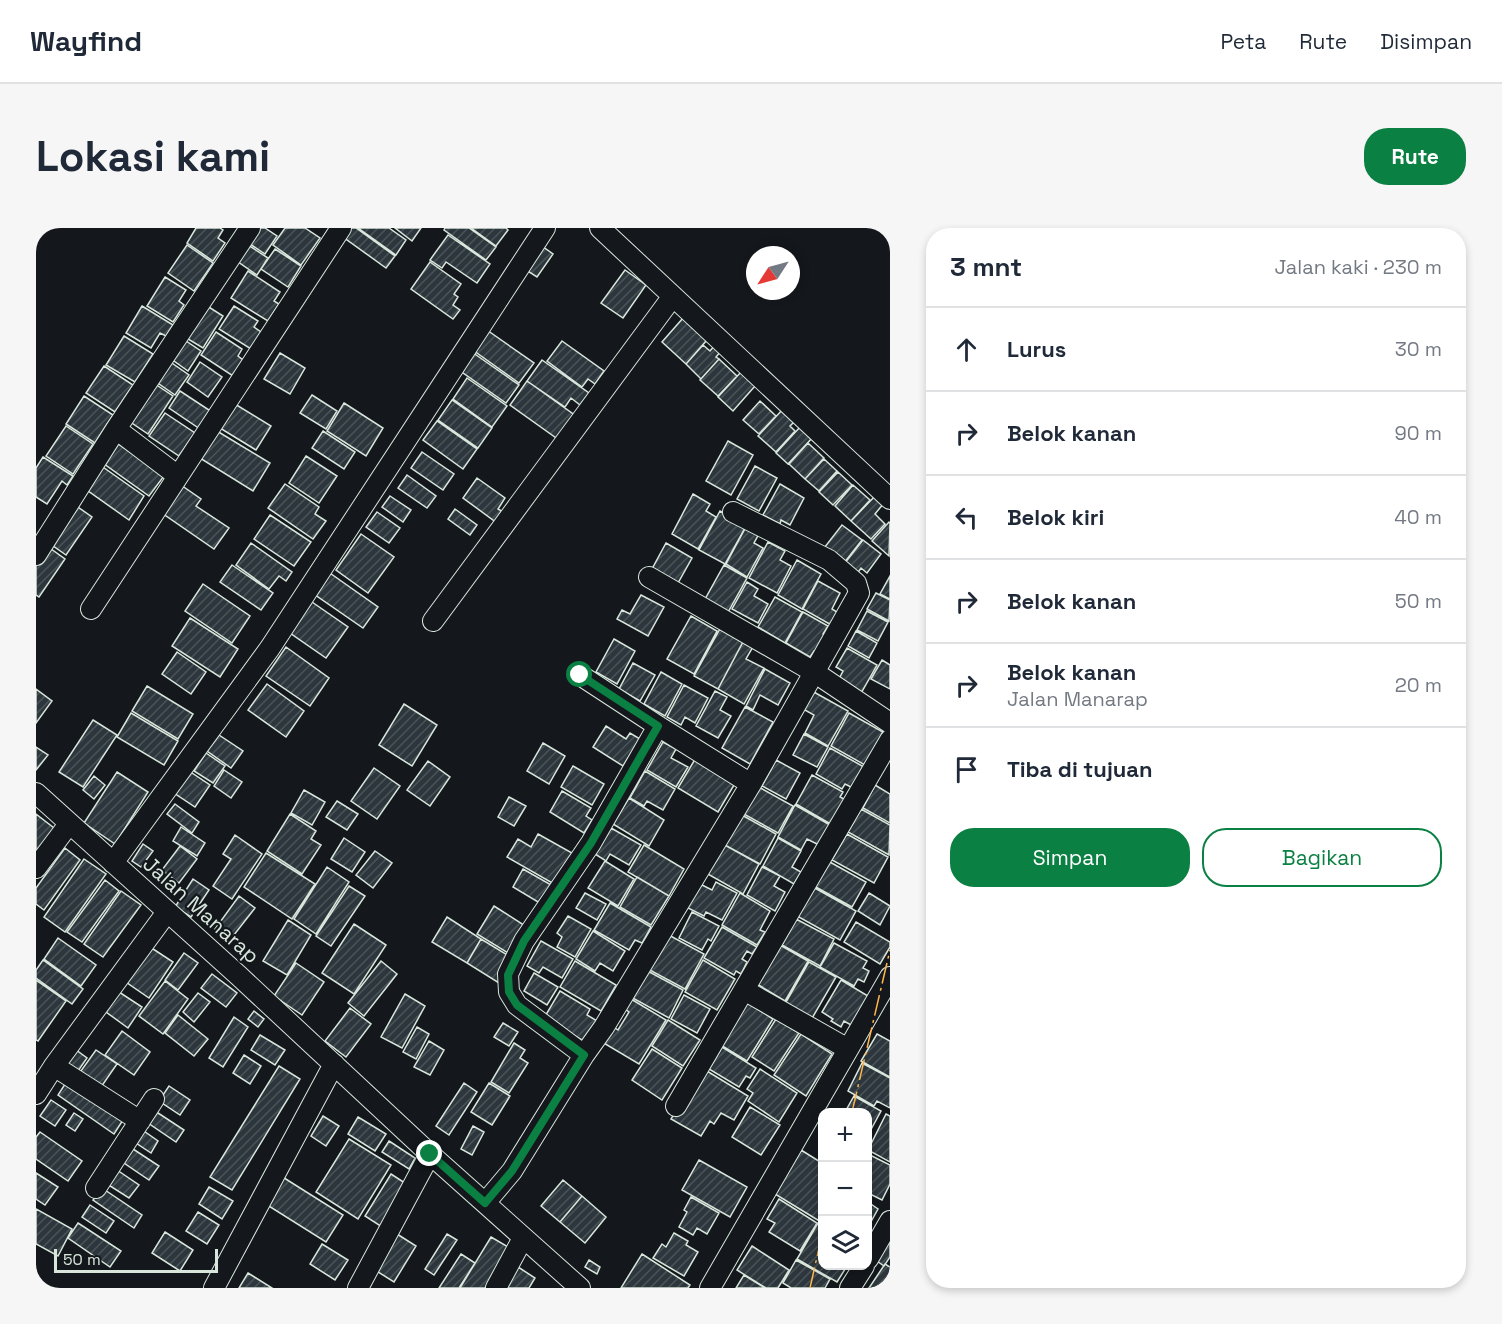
<!DOCTYPE html>
<html lang="id">
<head>
<meta charset="utf-8">
<style>
  :root { --surface:#fff; --page:#f6f6f7; --text:#1f2937; --muted:#747a83; --line:#e0e1e3; --accent:#0b8043 }
  body { margin:0; font-family:"Space Grotesk",sans-serif; background:var(--page); color:var(--text) }
  .controls { position:absolute; right:18px; bottom:18px; display:grid; overflow:hidden; border-radius:12px; box-shadow:0 3px 9px #0003 }
  .controls button { width:54px; height:54px; display:grid; place-items:center; padding:0; border:0; border-bottom:2px solid var(--line); background:var(--surface); color:var(--text); font:30px sans-serif }
  .compass { position:absolute; left:710px; top:18px; width:54px; height:54px; border-radius:50%; background:var(--surface); box-shadow:0 3px 9px #0003; rotate:234deg }
  .scale { position:absolute; left:18px; bottom:15px; width:164px; box-sizing:border-box; padding-left:6px; border:3px solid #d8e6dc; border-top:0; font-size:16px; line-height:21px; white-space:nowrap; color:#d8e6dc; -webkit-text-stroke:4px #14181c; paint-order:stroke }
  .stop { position:absolute; width:18px; height:18px; margin:-14px; border:4px solid #0b8043; border-radius:50%; background:#fff }
  .stop.end { background:#0b8043; border-color:#fff; box-shadow:0 2px 6px #0008 }
  .list { margin:0; padding:0; list-style:none }
  h2 { display:flex; justify-content:space-between; align-items:center; height:78px; margin:0; padding:0 24px; font-size:26px }
  h2 small { font-size:20px; font-weight:400; color:var(--muted) }
  .list li { display:grid; grid-template-columns:39px 1fr auto; gap:18px; align-items:center; box-sizing:border-box; height:84px; padding:0 24px; border-top:2px solid var(--line) }
  .list b { display:block; font-size:22px; white-space:nowrap }
  .list p { margin:0; font-size:20px; white-space:nowrap; color:var(--muted) }
  .list em { font-size:20px; font-style:normal; color:var(--muted) }
  .actions { display:flex; gap:12px; padding:18px 24px }
  .actions a { flex:1; padding:14px 0; border:2px solid var(--accent); border-radius:24px; text-align:center; font-size:21px; color:var(--accent) }
  .actions .main { background:var(--accent); color:#fff }
  .icon { flex:none; width:33px; height:33px; fill:none; stroke:currentColor; stroke-width:2; stroke-linecap:round; stroke-linejoin:round }
  .map { position:relative; flex:none; width:854px; height:1060px; overflow:hidden; border-radius:24px }
  header { display:flex; align-items:center; gap:36px; box-sizing:border-box; height:84px; padding:0 30px; background:var(--surface); border-bottom:2px solid var(--line) }
  header strong { font-size:28px }
  nav { display:flex; gap:33px; margin-inline-start:auto; font-size:21px }
  .intro { display:flex; align-items:center; justify-content:space-between; box-sizing:border-box; height:144px; padding:0 36px }
  h1 { margin:0; font-size:42px }
  .button { padding:15px 27px; border-radius:24px; background:var(--accent); color:#fff; font-size:21px; font-weight:700 }
  main { display:flex; gap:36px; padding:0 36px }
  aside { flex:1; background:var(--surface); border-radius:24px; box-shadow:0 3px 9px #0003 }
  .map>svg:first-child { display:block }
  .building { fill:url(#building-hatch); stroke:#d8e6dc; stroke-width:1.5 }
  .lines { fill:none; stroke-linecap:round; stroke-linejoin:round }
  .minor-casing { stroke:#d8e6dc; stroke-width:22 }
  .minor { stroke:#14181c; stroke-width:20 }
  .power { stroke:#ffb74d; stroke-width:1.5; stroke-dasharray:21 4.5 3 4.5; stroke-linecap:butt }
  .route { stroke:#0b8043; stroke-width:8 }
  .labels { text-anchor:middle; stroke-width:4.5; stroke-linejoin:round; paint-order:stroke }
  .street-label { font-size:21px; fill:#d8e6dc; stroke:#14181c }
</style>
</head>
<body>
<header>
<strong>Wayfind</strong>
<nav><a>Peta</a><a>Rute</a><a>Disimpan</a></nav>
</header>
<div class="intro"><h1>Lokasi kami</h1><a class="button">Rute</a></div>
<main>
<div class="map">
<svg width="854" height="1060" viewBox="0 0 854 1060">
  <defs>
    <pattern id="building-hatch" width="6" height="6" patternUnits="userSpaceOnUse" patternTransform="scale(1.5)"><rect width="6" height="6" fill="#2c363c"/><path d="M-1 1l2-2M0 6l6-6M5 7l2-2" fill="none" stroke="#4a5358"/></pattern>
  </defs>
  <rect width="100%" height="100%" fill="#14181c"/>
  <path class="building" d="M160,0H184L187,2L182,10L189,15L177,33L151,15Z
    M220,0H229L241,8L229,26L211,14Z
    M249,0H269L284,10L265,37L237,17Z
    M313,0H320L359,28L350,40L307,9Z
    M322,0H353L370,12L360,27Z
    M359,0H385L376,13Z
    M409,0H433L460,19L450,32L408,2Z
    M435,0H470L472,2L460,18Z
    M412,7L454,36L441,55L410,34L406,40L394,32Z
    M209,15L232,30L221,47L198,31Z
    M503,16L517,26L501,49L487,40Z
    M151,17L177,35L158,63L132,45Z
    M239,21L265,38L252,59L225,41Z
    M394,34L425,56L418,66L422,69L417,77L424,82L417,91L375,61Z
    M589,42L610,57L587,90L565,75Z
    M212,43L244,64L238,73L243,76L232,93L195,70Z
    M129,49L150,62L143,73L148,77L137,94L111,78Z
    M168,76L187,88L167,120L147,108Z
    M106,78L137,97L130,108L124,105L115,120L90,105Z
    M198,78L222,93L218,99L225,104L215,121L183,101Z
    M647,90L671,112L650,136L626,114Z
    M448,100L498,135L483,155L434,120Z
    M180,104L206,121L202,128L207,132L197,148L165,127Z
    M88,108L117,126L99,154L70,137Z
    M144,109L165,123L152,143L131,128Z
    M526,113L568,143L559,156L552,151L546,159L511,133Z
    M667,117L674,123L679,117L685,123L680,129L683,131L665,151L650,136Z
    M433,122L483,157L470,175L420,140Z
    M244,125L269,140L254,166L228,151Z
    M130,131L153,147L139,167L116,151Z
    M683,131L701,148L682,168L664,152Z
    M506,132L553,165L544,177L535,170L529,179L491,153Z
    M164,134L186,149L172,169L151,154Z
    M68,138L97,157L79,184L50,165Z
    M705,144L719,158L697,183L682,169Z
    M431,150L471,178L456,199L417,171Z
    M491,153L540,188L523,212L474,177Z
    M116,154L137,168L112,206L90,191Z
    M144,163L176,184L164,201L133,180Z
    M276,167L301,183L290,201L264,185Z
    M48,168L77,187L59,215L30,196Z
    M416,172L456,200L442,220L402,192Z
    M194,173L235,198L220,222L179,197Z
    M724,173L740,188L723,206L707,192Z
    M308,175L347,200L330,228L291,203Z
    M747,181L759,193L754,198L759,203L740,224L722,208Z
    M129,185L159,205L143,228L113,208Z
    M401,193L441,221L427,241L387,212Z
    M30,198L57,216L37,246L10,228Z
    M765,198L777,209L752,236L740,225Z
    M176,200L234,235L217,263L159,227Z
    M287,203L319,224L308,241L276,220Z
    M78,213L128,248L113,268L64,233Z
    M692,213L717,227L695,267L670,253Z
    M772,215L788,230L769,251L753,236Z
    M386,224L418,246L407,262L375,240Z
    M270,228L301,248L283,275L253,255Z
    M7,229L37,248L31,257L26,253L11,276L0,269V240Z
    M788,231L801,243L783,263L769,251Z
    M64,237L108,268L93,292L48,260Z
    M719,238L741,250L723,283L701,271Z
    M802,244L816,257L797,277L783,264Z
    M371,247L400,268L391,280L362,260Z
    M441,250L469,270L462,281L469,285L461,295L427,270Z
    M142,255L165,271L160,278L193,300L178,321L123,283Z
    M249,256L283,279L279,286L290,293L277,311L232,280Z
    M744,256L768,270L754,297L745,292L744,296L727,287Z
    M817,257L834,272L815,293L799,278Z
    M657,266L674,276L670,283L680,289L662,321L636,306Z
    M840,267L848,275L839,286L849,296L835,311L815,293Z
    M354,268L375,282L367,294L346,279Z
    M39,277L56,289L30,327L13,315Z
    M419,281L441,297L434,307L412,291Z
    M684,283L710,298L689,336L663,322Z
    M341,284L364,300L353,315L330,299Z
    M234,287L275,314L258,338L218,311Z
    M853,294L854,295L853,328L836,313Z
    M711,297L724,304L718,315L727,320L711,349L690,336Z
    M806,297L826,312L808,335L788,320Z
    M325,306L358,329L332,365L300,342Z
    M827,312L845,326L831,345L825,340L821,346L808,336Z
    M732,314L749,323L744,332L755,338L741,365L713,350Z
    M215,315L256,344L250,353L243,348L233,361L200,337Z
    M630,315L656,330L642,355L616,341Z
    M11,318L29,331L3,369L0,367V334Z
    M761,332L785,346L766,381L742,367Z
    M196,337L237,365L225,382L184,354Z
    M688,337L711,350L691,386L668,373Z
    M291,343L342,379L327,400L275,364Z
    M854,348V371L844,366Z
    M782,353L804,365L796,381L804,386L797,398L767,381Z
    M711,354L722,361L718,368L732,376L722,395L696,381Z
    M167,356L214,388L196,415L149,383Z
    M840,365L854,372L853,393L831,381Z
    M605,367L628,379L612,408L581,391L586,382L594,386Z
    M739,369L766,384L749,415L722,399Z
    M276,374L312,399L290,430L254,405Z
    M831,383L852,394L842,413L821,402Z
    M767,384L792,398L787,406L793,409L783,426L778,423L774,429L750,415Z
    M655,388L681,403L658,446L631,431Z
    M154,390L202,421L184,449L136,418Z
    M685,399L708,412L682,461L658,448Z
    M820,403L841,415L833,430L812,418Z
    M578,411L599,423L581,456L560,444Z
    M708,412L718,417L710,431L728,440L708,476L682,461Z
    M250,419L293,450L274,478L230,448Z
    M811,420L841,437L824,467L801,455L807,443L800,439Z
    M141,424L170,444L155,466L126,446Z
    M846,432L854,437V461L835,451Z
    M597,435L619,447L604,473L583,461Z
    M729,441L754,455L742,477L724,467L717,482L710,478Z
    M625,444L646,456L629,488L608,476Z
    M231,456L268,483L250,509L212,482Z
    M648,457L672,470L659,495L649,489L645,497L631,489Z
    M111,458L157,486L142,511L96,483Z
    M0,461L16,473L0,495Z
    M679,463L691,469L684,482L695,488L682,510L660,498Z
    M776,463L812,483L792,518L769,505L778,487L767,481Z
    M368,476L401,497L376,538L343,517Z
    M709,479L737,494L714,536L686,520Z
    M95,485L142,513L128,537L81,509Z
    M813,485L847,504L829,537L795,518Z
    M57,492L81,507L47,559L23,544Z
    M570,498L590,511L594,505L604,511L587,538L557,519Z
    M768,506L792,519L781,539L757,527Z
    M183,507L207,523L195,540L171,523Z
    M627,514L640,521L635,530L652,539L640,559L611,542Z
    M507,515L529,528L513,556L491,543Z
    M0,519L12,527L0,542Z
    M794,520L828,539L817,560L809,556L806,561L780,546Z
    M170,525L189,538L177,555L158,543Z
    M661,528L701,552L682,584L642,560Z
    M740,532L764,545L750,571L726,558Z
    M392,533L414,549L394,578L371,562Z
    M537,538L568,556L556,577L525,559Z
    M338,540L364,558L341,591L315,573Z
    M188,542L206,554L195,570L178,558Z
    M153,543L174,557L159,579L138,565Z
    M609,543L639,561L627,582L611,573L608,578L594,570Z
    M81,544L112,564L79,616L48,595Z
    M776,547L807,564L804,569L812,573L798,598L760,576Z
    M58,548L69,557L58,571L47,562Z
    M839,557L854,566V595L827,580Z
    M721,558L757,578L742,605L706,585Z
    M268,562L289,574L276,597L255,585Z
    M526,563L555,580L550,588L556,592L548,605L514,584Z
    M473,569L490,578L478,598L462,589Z
    M593,570L628,592L613,618L577,596Z
    M301,573L322,586L311,602L290,589Z
    M139,576L163,594L156,605L131,586Z
    M759,577L794,597L783,617L771,611L765,622L742,609Z
    M825,581L854,597L853,627L812,604Z
    M0,586L22,603L0,630Z
    M254,586L280,603L275,611L285,617L266,646L231,623Z
    M704,586L740,606L724,636L687,616Z
    M145,599L169,615L161,628L137,613Z
    M575,600L605,617L593,637L574,626L570,633L559,626Z
    M502,606L536,625L518,656L471,629L482,611L495,619Z
    M811,606L852,629L838,655L796,632Z
    M199,607L226,626L196,671L177,658L195,631L187,626Z
    M308,610L329,624L316,644L295,631Z
    M742,610L765,623L756,639L765,644L758,656L727,638Z
    M107,616L117,623L105,639L96,633Z
    M687,616L723,636L707,666L670,645Z
    M608,617L648,641L633,668L592,644Z
    M144,618L161,631L143,655L126,642Z
    M29,620L44,632L8,682L0,676V660Z
    M339,623L356,635L337,660L320,647Z
    M230,625L279,656L256,691L208,659Z
    M48,631L70,646L29,704L8,689Z
    M569,633L598,651L582,678L552,660Z
    M792,633L830,654L816,679L778,658Z
    M291,639L313,654L280,706L258,691Z
    M726,639L744,648L738,658L749,664L739,683L711,667Z
    M487,641L517,658L507,677L477,659Z
    M601,649L633,668L615,697L584,679Z
    M157,651L173,662L155,689L139,679Z
    M69,652L83,663L46,714L31,704Z
    M660,654L676,662L680,654L701,665L686,692L670,684L668,688L648,678Z
    M313,658L329,668L295,718L280,708Z
    M777,659L820,683L804,712L761,688Z
    M85,663L105,677L67,729L48,716Z
    M549,665L570,676L561,692L540,680Z
    M704,665L734,683L724,702L729,704L721,717L686,697Z
    M833,665L854,678L844,697L822,683Z
    M203,668L219,680L194,712L179,701Z
    M574,675L615,699L606,715L599,712L593,722L558,702Z
    M458,678L494,701L477,728L441,706Z
    M656,684L683,698L675,713L672,711L666,722L643,710Z
    M532,688L555,701L539,729L521,719L526,709L521,705Z
    M411,689L445,711L431,735L396,714Z
    M760,691L798,711L784,738L746,717Z
    M252,692L275,707L251,747L227,733Z
    M820,694L854,714V719L844,736L808,714Z
    M318,696L350,717L318,766L286,745Z
    M686,699L721,719L716,726L711,723L706,731L711,734L705,746L700,743L698,747L668,730Z
    M557,703L589,723L577,743L564,735L559,743L540,731Z
    M629,705L668,726L649,761L610,740Z
    M22,710L60,737L45,758L8,731Z
    M445,711L478,731L463,755L431,735Z
    M505,713L537,731L526,750L507,739L503,745L491,738Z
    M798,715L831,733L827,740L833,743L828,754L822,751L818,758L784,739Z
    M111,717L137,734L113,770L87,752Z
    M744,717L772,733L749,773L721,756Z
    M148,725L162,735L142,762L129,752Z
    M7,732L47,761L36,776L0,750V742Z
    M667,732L699,751L681,782L649,764Z
    M345,733L361,746L328,788L312,775Z
    M539,733L580,757L565,783L524,759Z
    M773,734L800,749L775,792L749,776Z
    M260,735L288,754L266,787L238,768Z
    M608,741L647,762L633,790L593,768Z
    M498,745L522,759L511,777L488,763Z
    M176,746L201,765L190,779L165,760Z
    M0,752L30,773L2,813L0,812Z
    M805,752L832,768L815,797L808,793L805,799L795,793L797,791L786,784Z
    M129,753L152,771L127,806L103,788Z
    M524,763L554,781L551,787L563,794L551,815L508,790Z
    M83,764L106,779L92,800L70,784Z
    M162,765L174,774L158,794L147,784Z
    M369,766L389,778L366,820L345,809Z
    M648,767L674,781L661,805L635,791Z
    M595,771L630,792L603,836L566,814L576,798L582,802L593,784L589,781Z
    M709,773L737,791L711,833L683,816Z
    M314,780L335,796L310,829L289,813Z
    M218,783L228,791L222,799L212,791Z
    M142,787L172,811L158,828L129,805Z
    M198,789L212,799L187,839L173,830Z
    M740,791L763,805L738,843L716,829Z
    M632,792L664,812L647,838L616,818Z
    M467,795L482,804L473,818L458,809Z
    M381,799L393,806L380,831L367,824Z
    M86,803L114,824L98,847L69,827Z
    M765,806L796,826L770,868L738,847Z
    M841,806L854,813V849L825,833Z
    M224,807L249,822L239,837L215,822Z
    M393,813L408,822L394,847L378,839Z
    M478,815L489,822L484,830L492,835L473,865L455,854Z
    M36,819L51,830L42,843L27,832Z
    M686,819L720,840L714,850L710,848L703,859L673,841Z
    M616,821L646,840L626,872L596,852Z
    M60,822L81,836L63,862L42,847Z
    M208,827L225,838L214,856L197,845Z
    M826,835L854,850V880L841,873L838,878L812,863Z
    M243,838L264,851L196,962L174,949Z
    M666,840L712,868L698,892L685,885L678,896L674,893L665,908L635,891Z
    M724,841L761,865L743,894L712,873L717,865L711,861Z
    M31,853L87,892L78,906L22,867Z
    M428,855L441,864L413,907L400,898Z
    M453,855L474,868L456,897L435,884Z
    M133,858L154,872L144,887L123,873Z
    M818,868L845,883L832,907V884H809Z
    M15,872L30,882L19,898L4,888Z
    M714,879L744,897L725,927L696,909Z
    M119,883L148,902L140,914L112,895Z
    M38,885L47,891L39,903L30,897Z
    M850,886L854,888V934L832,922Z
    M287,888L303,898L290,918L275,908Z
    M322,889L350,906L339,923L312,906Z
    M437,898L448,904L436,927L425,921Z
    M105,901L122,913L115,925L97,913Z
    M4,904L46,933L32,953L0,931V909Z
    M313,911L355,937L322,991L280,964Z
    M353,913L379,930L373,941L346,924Z
    M94,919L123,938L113,952L85,933Z
    M765,922L786,935V991L785,994L739,966Z
    M832,926L854,937V956L846,972L832,965Z
    M663,932L711,959L694,989L646,962Z
    M81,942L103,957L93,970L71,956Z
    M0,945L22,959L9,977L0,971Z
    M355,946L372,957L346,999L329,988Z
    M245,948L307,987L290,1014L228,975Z
    M527,952L546,968L524,994L505,978Z
    M173,959L197,973L186,991L163,976Z
    M66,960L106,987L98,1000L57,972Z
    M546,968L570,989L549,1015L524,994Z
    M655,969L683,985L671,1006L661,1000L657,1007L643,999L651,984L648,982Z
    M743,971L781,995L764,1023L733,1004L739,995L731,991Z
    M832,974L842,981L832,999Z
    M54,977L78,993L70,1005L46,989Z
    M0,981L36,1001L22,1028L0,1016Z
    M162,984L183,997L171,1016L150,1003Z
    M42,995L85,1023L74,1039L32,1010Z
    M782,995L786,998V1038H811L801,1054L761,1031Z
    M854,997V1029L848,1038L834,1028Z
    M129,1004L157,1022L144,1043L116,1025Z
    M638,1005L652,1013L650,1017L662,1024L648,1048L617,1030L626,1016L630,1019Z
    M361,1006L380,1018L358,1054L339,1042Z
    M411,1006L421,1012L398,1047L389,1041Z
    M455,1009L474,1020L449,1060H424Z
    M286,1016L312,1032L299,1052L274,1036Z
    M716,1018L753,1042L742,1060H730L701,1042Z
    M425,1026L439,1035L423,1060H403Z
    M606,1026L654,1057L652,1060H585Z
    M553,1032L564,1039L561,1046L549,1039Z
    M760,1032L794,1051L789,1060H755L747,1055Z
    M849,1036L854,1039V1060H833Z
    M479,1037L499,1050L493,1060H464Z
    M212,1045L236,1060H203Z
    M708,1047L729,1060H700Z"/>
  <g class="lines">
    <defs>
      <path id="minor" d="M564,0L854,271
        M80,201L142,248
        M0,327L80,201L214,0
        M613,349L778,444L854,495
        M55,381L305,0
        M397,393L637,68
        M544,447L622,498L715,556
        M0,565L203,748L394,926L544,1060
        M77,635L234,420L509,0
        M0,640L33,596
        M708,762L812,821
        M548,827L568,799L715,556L823,365L820,355L793,332L697,284
        M18,838L104,893
        M0,866L18,838L131,684
        M640,878L854,512
        M60,960L118,871
        M449,975L476,943L548,827L481,777L473,764L472,746L488,713L555,615L622,498
        M832,1031L854,993
        M178,1060L298,836
        M322,1060L394,926
        M460,1060L487,1010
        M674,1060L854,749
        M814,1060L828,1038"/>
    </defs>
    <use href="#minor" class="minor-casing"/>
    <use href="#minor" class="minor"/>
    <path class="power" d="M816,884L854,722
      M774,1060L786,1007"/>
  </g>
  <g class="lines">
    <path class="route" d="M394,926L449,975L476,943L548,827L481,777L473,764L472,747L488,713L555,615L622,498L544,447"/>
  </g>
  <g class="labels">
    <g class="street-label">
      <text transform="translate(165 682) rotate(42)" y="7">Jalan Manarap</text>
    </g>
  </g>
</svg>
<div class="controls">
<button>+</button>
<button>−</button>
<button><svg class="icon" aria-label="layers" viewBox="0 0 24 24"><path d="M12 4l9 5-9 5-9-5zM3 14l9 5 9-5"/></svg></button>
</div>
<svg class="compass" viewBox="-18 -18 36 36"><path d="M0-13l5 13h-10z" fill="#e53935"/><path d="M0 13l5-13h-10z" fill="#747a83"/></svg>
<div class="scale">50 m</div>
<div class="stop" style="left:544px;top:447px"></div>
<div class="stop end" style="left:394px;top:926px"></div>
</div>
<aside>
<h2>3 mnt<small>Jalan kaki · 230 m</small></h2>
<ul class="list">
<li><svg class="icon" aria-label="ahead" viewBox="0 0 24 24"><path d="M12 20V5M6 11l6-6 6 6"/></svg><div><b>Lurus</b></div><em>30 m</em></li>
<li><svg class="icon" aria-label="right" viewBox="0 0 24 24"><path d="M7 20v-9h11M14 6l5 5-5 5"/></svg><div><b>Belok kanan</b></div><em>90 m</em></li>
<li><svg class="icon" aria-label="left" viewBox="0 0 24 24"><path d="M17 20v-9H6M10 6l-5 5 5 5"/></svg><div><b>Belok kiri</b></div><em>40 m</em></li>
<li><svg class="icon" aria-label="right" viewBox="0 0 24 24"><path d="M7 20v-9h11M14 6l5 5-5 5"/></svg><div><b>Belok kanan</b></div><em>50 m</em></li>
<li><svg class="icon" aria-label="right" viewBox="0 0 24 24"><path d="M7 20v-9h11M14 6l5 5-5 5"/></svg><div><b>Belok kanan</b><p>Jalan Manarap</p></div><em>20 m</em></li>
<li><svg class="icon" aria-label="arrive" viewBox="0 0 24 24"><path d="M6 21V4h12l-3 4 3 4H6"/></svg><div><b>Tiba di tujuan</b></div></li>
</ul>
<div class="actions"><a class="main">Simpan</a><a>Bagikan</a></div>
</aside>
</main>
</body>
</html>
